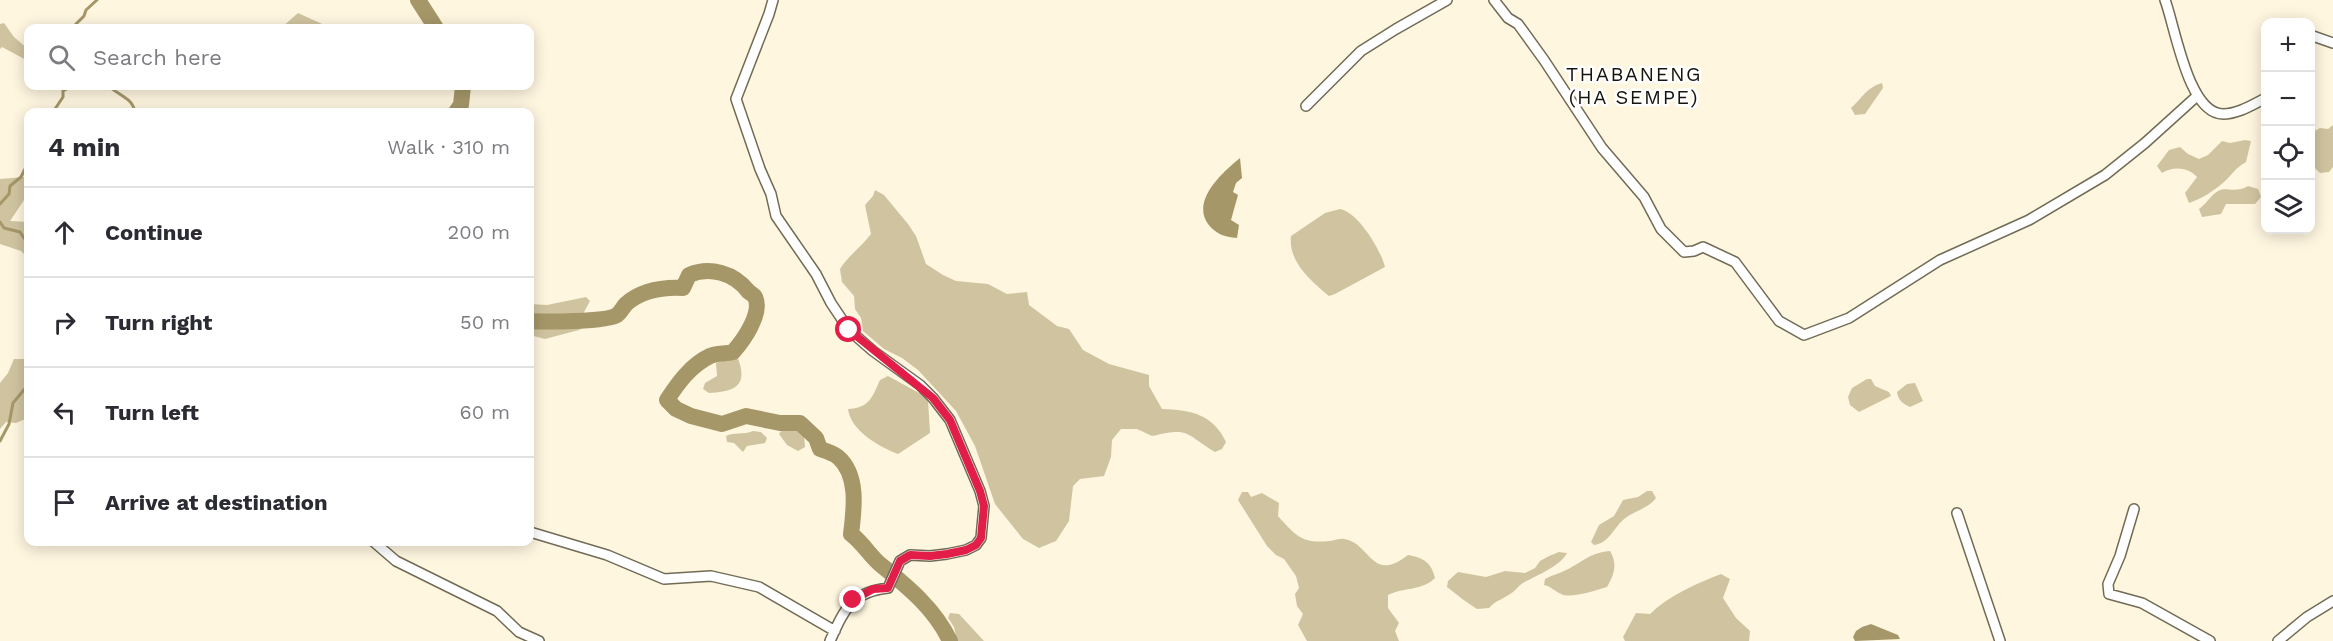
<!DOCTYPE html>
<html lang="en">
<head>
<meta charset="utf-8">
<style>
  :root { --surface:#fff; --page:#f7f7f7; --text:#2b2b33; --muted:#7c7c81; --line:#e1e1e2 }
  body { margin:0; font-family:"Work Sans",sans-serif; background:var(--page); color:var(--text) }
  .controls { position:absolute; right:18px; top:18px; display:grid; overflow:hidden; border-radius:12px; box-shadow:0 3px 15px #0003 }
  .controls button { width:54px; height:54px; display:grid; place-items:center; padding:0; border:0; border-bottom:2px solid var(--line); background:var(--surface); color:var(--text); font:30px sans-serif }
  .stop { position:absolute; width:18px; height:18px; margin:-14px; border:4px solid #e11d48; border-radius:50%; background:#fff }
  .stop.end { background:#e11d48; border-color:#fff; box-shadow:0 2px 6px #0008 }
  .list { margin:0; padding:0; list-style:none }
  h2 { display:flex; justify-content:space-between; align-items:center; height:78px; margin:0; padding:0 24px; font-size:26px }
  h2 small { font-size:20px; font-weight:400; color:var(--muted) }
  .list li { display:grid; grid-template-columns:39px 1fr auto; gap:18px; align-items:center; box-sizing:border-box; height:90px; padding:0 24px; border-top:2px solid var(--line) }
  .list b { display:block; font-size:22px; white-space:nowrap }
  .list em { font-size:20px; font-style:normal; color:var(--muted) }
  .icon { flex:none; width:33px; height:33px; fill:none; stroke:currentColor; stroke-width:2; stroke-linecap:round; stroke-linejoin:round }
  .map { position:relative; flex:none; width:2333px; height:641px; overflow:hidden }
  .search { position:absolute; background:var(--surface); box-shadow:0 3px 15px #0003; left:24px; top:24px; width:510px; height:66px; display:flex; align-items:center; gap:15px; box-sizing:border-box; padding:0 21px; border-radius:12px; color:var(--muted); font-size:22px }
  .panel { position:absolute; background:var(--surface); box-shadow:0 3px 15px #0003; left:24px; top:108px; width:510px; height:438px; border-radius:12px }
  .map>svg:first-child { display:block }
  .green { fill:#d0c4a0 }
  .water { fill:#a69769 }
  .lines { fill:none; stroke-linecap:round; stroke-linejoin:round }
  .stream { stroke:#a69769; stroke-width:3 }
  .river { stroke:#a69769; stroke-width:16 }
  .minor-casing { stroke:#716b56; stroke-width:12 }
  .minor { stroke:#fff; stroke-width:9 }
  .route { stroke:#e11d48; stroke-width:8 }
  .labels { text-anchor:middle; stroke-width:5; stroke-linejoin:round; paint-order:stroke }
  .quarter-label { font-size:20px; letter-spacing:1.5px; fill:#17140c; stroke:#fff }
</style>
</head>
<body>
<div class="map">
<svg width="2333" height="641" viewBox="0 0 2333 641">
  <rect width="100%" height="100%" fill="#fef6df"/>
  <path class="green" d="M298,13L331,28H281Z
    M4,23L14,37L28,49V61L2,47L0,49V24Z
    M1882,83L1883,88L1865,114L1855,115L1851,108C1862,98 1867,87 1882,83Z
    M2333,125V167L2329,172L2320,173L2311,164V133L2320,128L2328,129Z
    M2245,140L2251,141L2246,162C2233,170 2234,173 2224,182C2214,191 2201,199 2189,203L2185,193L2197,177C2188,167 2173,166 2162,173L2157,166L2169,150L2180,147L2188,154L2199,159L2208,155L2222,141L2230,143Z
    M28,164V203L24,200L10,221L28,222V258L21,251L0,244V179L24,177Z
    M2248,186L2258,189L2261,197L2255,204H2226L2221,214L2202,217L2199,209C2206,204 2211,195 2218,191C2227,186 2234,194 2248,186Z
    M875,190L884,195L908,224L916,236L926,264L943,275L956,281L988,284L1007,294L1027,292L1029,305L1057,326L1069,329L1083,350L1109,364L1149,375V386L1162,409C1191,410 1213,414 1226,442L1222,449L1215,452C1184,433 1190,427 1152,436L1137,429H1121L1112,440L1111,457L1104,476L1080,479L1073,486L1069,521L1056,541L1039,548L1023,539L995,504L975,446L956,411L918,370L902,358L884,349L863,331L861,318L855,309L854,296L842,282L840,269C849,255 861,247 871,234L865,205L873,196Z
    M1340,209C1358,212 1381,250 1385,267L1335,294L1329,296C1311,281 1288,262 1291,236L1325,213Z
    M586,297L590,301L583,314L586,326L579,330L545,339L530,335V304L547,305Z
    M28,355V418L16,423L6,422L0,429V383L8,373L14,359H25Z
    M737,356C749,385 736,392 709,393L703,389L705,383L717,376L716,363Z
    M888,376L921,394L928,400L930,433L898,454C878,446 851,431 848,409C869,408 872,398 880,380Z
    M1867,379H1871L1875,386L1889,392L1891,396L1859,412L1850,405L1848,397L1852,388Z
    M1915,383L1923,401L1910,407C1903,404 1898,400 1897,392L1907,384Z
    M789,427L798,428L804,434L805,447L798,451L787,445L779,434L782,430Z
    M753,431L761,432L767,438L765,443L747,446L743,452L734,443L727,442L726,436C734,432 744,435 753,431Z
    M1647,491H1652L1656,498C1648,509 1633,511 1623,520C1613,529 1609,543 1594,545L1591,542L1599,525L1614,516L1623,500L1638,497Z
    M1242,492H1248L1251,497L1262,493L1279,503L1278,516C1296,536 1302,544 1330,541C1334,541 1340,538 1344,539C1371,543 1371,584 1408,555C1424,558 1431,562 1435,578C1422,591 1404,587 1388,595V608L1399,623L1395,631L1399,641H1307L1298,625L1303,614L1297,606L1295,594L1299,588L1296,576L1284,559L1276,555L1267,546L1238,500Z
    M1610,551C1618,564 1614,575 1607,587C1597,590 1570,599 1561,594C1554,591 1552,587 1544,585L1545,579C1552,575 1558,574 1564,571C1582,563 1588,553 1610,551Z
    M1559,552L1567,553C1561,566 1535,576 1523,583C1519,585 1516,590 1513,592C1504,599 1496,600 1489,608L1477,609C1466,602 1457,595 1447,587L1448,581L1458,572L1486,577L1505,571L1525,573L1535,568L1540,561L1549,556Z
    M1721,574L1730,579L1723,598L1736,618L1750,631L1749,641H1625L1623,637L1636,613L1650,614C1669,595 1696,584 1721,574Z
    M950,613L959,614L984,641H957L954,627L948,618Z"/>
  <path class="water" d="M1240,158L1242,178L1236,183L1233,192L1238,195L1231,220L1239,225L1237,238C1224,237 1216,234 1208,224C1191,200 1223,172 1240,158Z
    M1871,624L1898,635L1900,639L1855,641L1853,637L1856,631L1862,627Z"/>
  <g class="lines">
    <path class="stream" d="M72,28L84,16L86,10L97,0
      M109,86C119,96 132,97 135,112
      M53,112L63,97V91L72,86
      M0,204L9,194L10,186L21,177L28,163
      M0,222L4,228L20,232L28,244
      M0,441L9,424L13,403L28,385"/>
    <path class="river" d="M418,0L436,28
      M456,112L461,105L463,86
      M530,321C544,322 607,322 617,315C621,312 623,307 626,304C642,290 662,287 683,288L689,275C710,266 734,273 748,291C750,293 753,294 755,297C763,313 743,341 733,352C725,354 716,353 710,356C691,365 678,383 667,400L676,409L691,416L722,424L746,416L780,423H800L816,438L820,449C826,451 833,453 838,457C859,475 854,510 851,534C863,543 870,556 881,565C908,587 935,609 950,641"/>
    <defs>
      <path id="minor" d="M773,0L769,14L736,99L760,169L771,194L776,216L816,274L831,303L849,330L873,351L920,385L933,398L950,420L980,491L984,506L981,538L976,545L966,550L947,554L930,556L910,555L900,561L888,588C851,592 844,610 830,641
        M1494,0L1508,18L1518,24L1544,60L1602,148L1644,197L1661,229L1684,252L1694,251L1703,247L1735,262L1779,321L1804,335L1849,318L1940,260L2029,220L2105,175L2145,143L2197,96
        M2165,0C2175,26 2188,114 2223,114C2238,114 2252,105 2266,98
        M2310,35L2333,43
        M1306,106L1361,51L1396,29L1447,0
        M2134,509L2120,556L2108,584L2109,594L2142,603L2210,641
        M1957,513L2000,641
        M530,532L607,555L664,579L711,576L759,587L835,631
        M374,542L396,561L497,611L519,632L539,641
        M2278,641L2307,617L2333,601"/>
    </defs>
    <use href="#minor" class="minor-casing"/>
    <use href="#minor" class="minor"/>
  </g>
  <g class="lines">
    <path class="route" d="M849,330L933,398L950,420L980,491L984,506L981,538L976,545L966,550L947,554L930,556L910,555L900,561L888,588L873,589L853,600"/>
  </g>
  <g class="labels">
    <g class="quarter-label">
      <text x="1634" y="81">THABANENG<tspan x="1634" dy="23">(HA SEMPE)</tspan></text>
    </g>
  </g>
</svg>
<div class="controls">
<button>+</button>
<button>−</button>
<button><svg class="icon" aria-label="locate" viewBox="0 0 24 24"><circle cx="12" cy="12" r="6"/><path d="M12 2v4M12 18v4M2 12h4M18 12h4"/></svg></button>
<button><svg class="icon" aria-label="layers" viewBox="0 0 24 24"><path d="M12 4l9 5-9 5-9-5zM3 14l9 5 9-5"/></svg></button>
</div>
<div class="stop" style="left:849px;top:330px"></div>
<div class="stop end" style="left:853px;top:600px"></div>
<div class="search"><svg class="icon" aria-label="search" viewBox="0 0 24 24"><circle cx="10" cy="10" r="6"/><path d="M15 15l6 6"/></svg>Search here</div>
<section class="panel">
<h2>4 min<small>Walk · 310 m</small></h2>
<ul class="list">
<li><svg class="icon" aria-label="ahead" viewBox="0 0 24 24"><path d="M12 20V5M6 11l6-6 6 6"/></svg><div><b>Continue</b></div><em>200 m</em></li>
<li><svg class="icon" aria-label="right" viewBox="0 0 24 24"><path d="M7 20v-9h11M14 6l5 5-5 5"/></svg><div><b>Turn right</b></div><em>50 m</em></li>
<li><svg class="icon" aria-label="left" viewBox="0 0 24 24"><path d="M17 20v-9H6M10 6l-5 5 5 5"/></svg><div><b>Turn left</b></div><em>60 m</em></li>
<li><svg class="icon" aria-label="arrive" viewBox="0 0 24 24"><path d="M6 21V4h12l-3 4 3 4H6"/></svg><div><b>Arrive at destination</b></div></li>
</ul>
</section>
</div>
</body>
</html>
